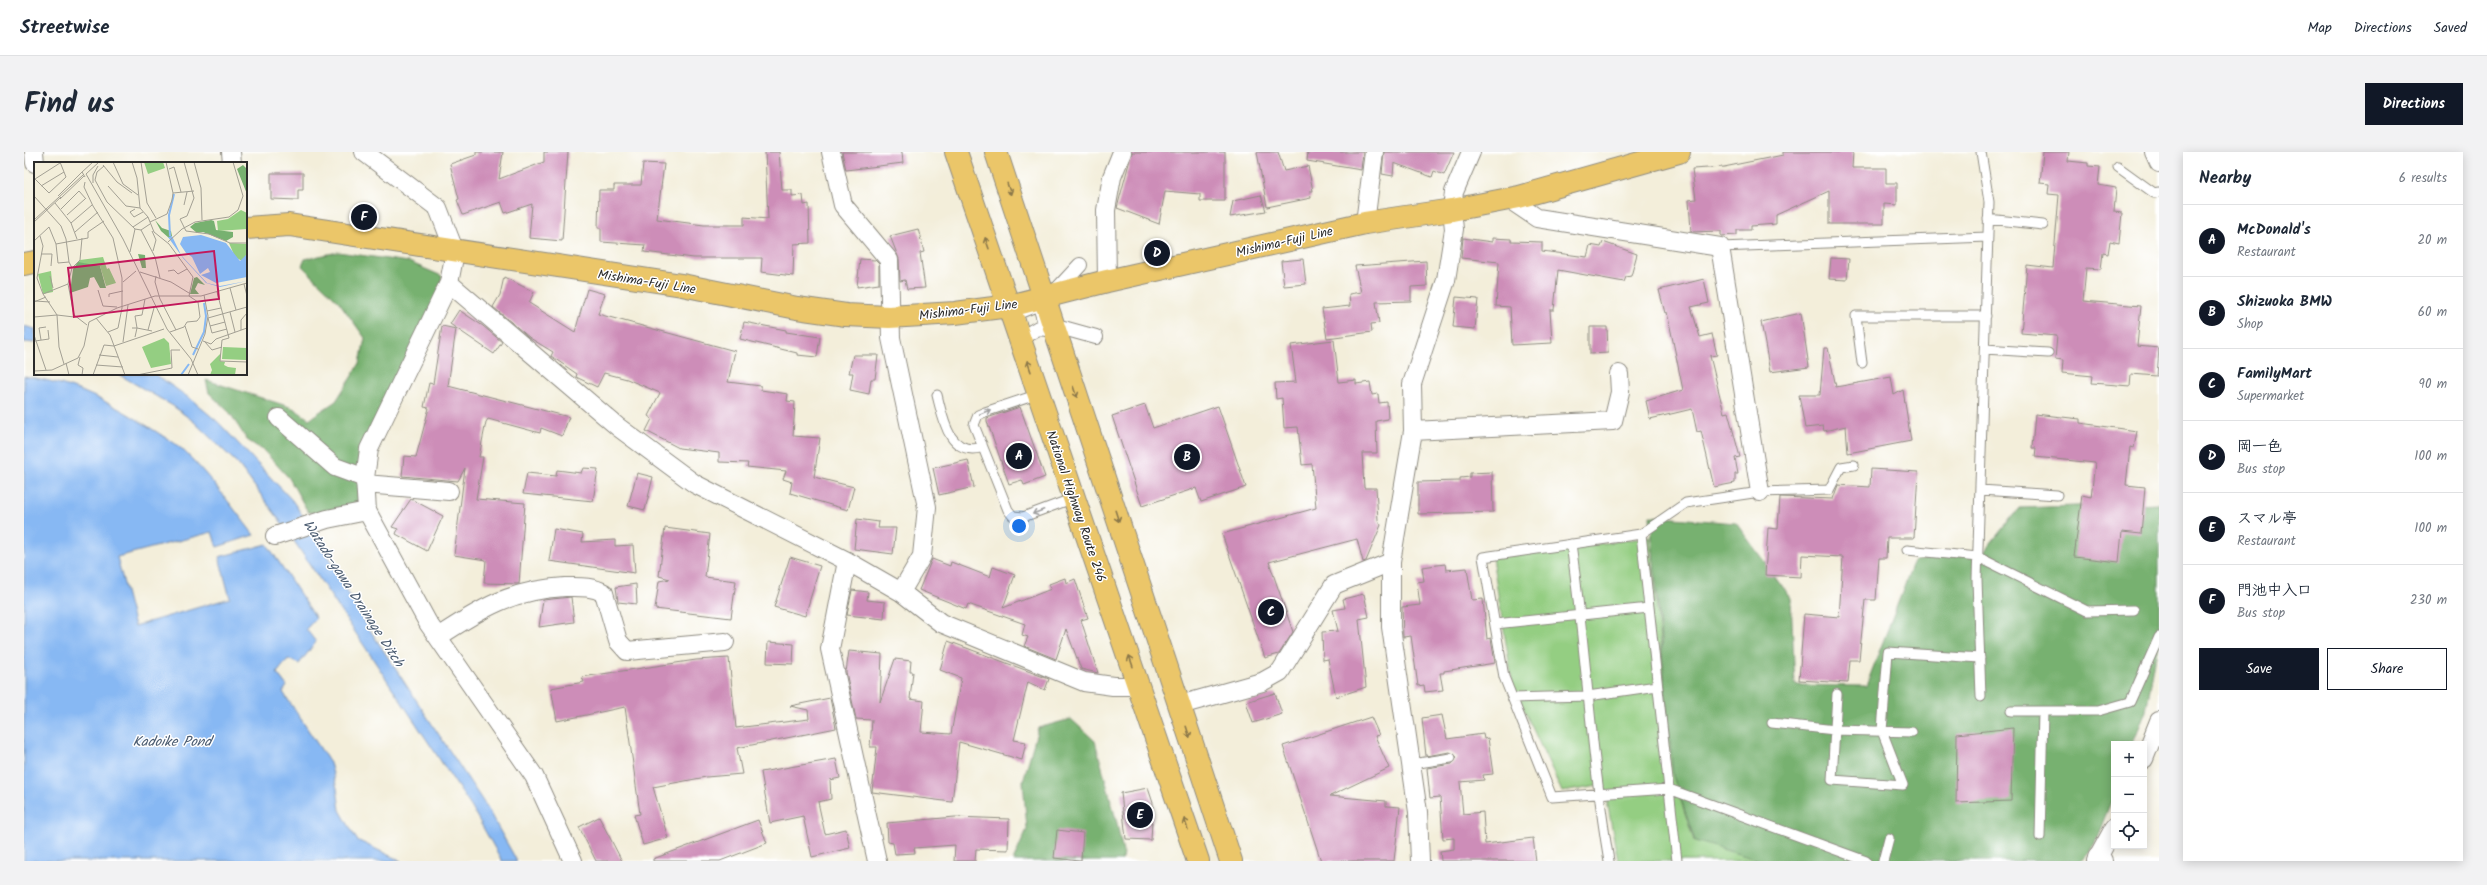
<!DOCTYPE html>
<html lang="en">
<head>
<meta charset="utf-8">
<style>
  :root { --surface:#fff; --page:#f2f2f3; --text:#1f2937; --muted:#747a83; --line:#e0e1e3; --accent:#111827 }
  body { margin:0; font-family:Kalam,"Klee One",sans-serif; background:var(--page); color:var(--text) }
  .controls { position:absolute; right:12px; bottom:12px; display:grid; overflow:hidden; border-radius:0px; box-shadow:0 2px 10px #0003 }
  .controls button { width:36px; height:36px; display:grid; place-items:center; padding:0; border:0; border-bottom:1px solid var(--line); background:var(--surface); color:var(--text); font:20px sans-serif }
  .you { position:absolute; left:995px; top:374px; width:14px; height:14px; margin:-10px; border:3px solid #fff; border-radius:50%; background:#1a73e8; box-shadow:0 0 0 6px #1a73e833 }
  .badge { display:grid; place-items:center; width:26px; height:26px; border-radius:50%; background:var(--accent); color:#fff; font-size:13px; font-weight:700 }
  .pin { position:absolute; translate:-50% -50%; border:2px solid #fff; box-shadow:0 1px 4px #0006 }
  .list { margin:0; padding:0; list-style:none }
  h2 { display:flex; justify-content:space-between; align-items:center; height:52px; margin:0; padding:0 16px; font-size:17px }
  h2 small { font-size:13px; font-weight:400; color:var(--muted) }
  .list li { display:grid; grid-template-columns:26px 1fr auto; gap:12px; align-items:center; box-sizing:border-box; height:72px; padding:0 16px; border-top:1px solid var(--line) }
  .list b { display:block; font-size:15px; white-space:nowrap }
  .list p { margin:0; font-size:13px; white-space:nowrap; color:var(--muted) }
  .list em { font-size:13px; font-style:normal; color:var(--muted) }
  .actions { display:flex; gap:8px; padding:12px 16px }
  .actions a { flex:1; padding:9px 0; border:1px solid var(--accent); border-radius:0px; text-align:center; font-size:14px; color:var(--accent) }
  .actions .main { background:var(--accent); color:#fff }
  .icon { flex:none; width:22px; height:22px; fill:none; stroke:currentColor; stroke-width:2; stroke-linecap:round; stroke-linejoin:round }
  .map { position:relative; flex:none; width:2135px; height:709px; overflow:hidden; border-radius:0px }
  header { display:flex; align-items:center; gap:24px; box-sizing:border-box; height:56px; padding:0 20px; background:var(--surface); border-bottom:1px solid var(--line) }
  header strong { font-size:19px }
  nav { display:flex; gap:22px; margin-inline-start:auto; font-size:14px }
  .intro { display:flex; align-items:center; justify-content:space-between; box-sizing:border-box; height:96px; padding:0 24px }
  h1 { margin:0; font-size:28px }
  .button { padding:10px 18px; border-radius:0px; background:var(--accent); color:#fff; font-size:14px; font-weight:700 }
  main { display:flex; gap:24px; padding:0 24px }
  aside { flex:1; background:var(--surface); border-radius:0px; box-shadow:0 2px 10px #0003 }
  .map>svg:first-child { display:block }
  .green { fill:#94ce82; stroke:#607c56 }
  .forest { fill:#77b170; stroke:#516e4e }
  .water { fill:#87b8f3; stroke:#59728f }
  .building { fill:#cd8db8 }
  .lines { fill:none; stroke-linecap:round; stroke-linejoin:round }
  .service-casing { stroke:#8f8c82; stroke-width:11 }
  .pedestrian-casing { stroke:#8f8c82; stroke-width:16 }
  .minor-casing { stroke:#8f8c82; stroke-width:20 }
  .tertiary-casing { stroke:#8f8c82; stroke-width:24 }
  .primary-casing { stroke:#8f8c82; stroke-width:24 }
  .trunk-casing { stroke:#8f8c82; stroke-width:24 }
  .service { stroke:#fff; stroke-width:9 }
  .pedestrian { stroke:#fff; stroke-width:14 }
  .minor { stroke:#fff; stroke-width:18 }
  .tertiary { stroke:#fff; stroke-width:22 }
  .primary { stroke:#ebc669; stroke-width:22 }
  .trunk { stroke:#ebc669; stroke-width:22 }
  .oneway { stroke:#8b784a }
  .oneway2 { stroke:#a0a0a0 }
  .labels { text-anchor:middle; stroke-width:3; stroke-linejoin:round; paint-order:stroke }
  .street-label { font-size:13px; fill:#2b2b2b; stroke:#fff }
  .water-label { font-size:14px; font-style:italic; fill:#4b5c71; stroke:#fff }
  .inset-river { fill:none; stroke:#87b8f3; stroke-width:2 }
  .inset-road { fill:none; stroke:#a3a094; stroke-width:1 }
  .view { fill:#c2185b; fill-opacity:0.15; stroke:#c2185b; stroke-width:2 }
  .inset-edge { fill:none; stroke:#2b2b2b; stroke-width:2 }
</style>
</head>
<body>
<header>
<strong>Streetwise</strong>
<nav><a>Map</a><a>Directions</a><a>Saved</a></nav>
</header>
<div class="intro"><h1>Find us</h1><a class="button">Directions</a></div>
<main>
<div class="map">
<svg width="2135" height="709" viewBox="0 0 2135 709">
  <rect width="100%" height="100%" fill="#fff"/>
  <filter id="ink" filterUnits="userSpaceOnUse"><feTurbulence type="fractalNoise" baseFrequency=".025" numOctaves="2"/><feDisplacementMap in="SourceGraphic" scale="8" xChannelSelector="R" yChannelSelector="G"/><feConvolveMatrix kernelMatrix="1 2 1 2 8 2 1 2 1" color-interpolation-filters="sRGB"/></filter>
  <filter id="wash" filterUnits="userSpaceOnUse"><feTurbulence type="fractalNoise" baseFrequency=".012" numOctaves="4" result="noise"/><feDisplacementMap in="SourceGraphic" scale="16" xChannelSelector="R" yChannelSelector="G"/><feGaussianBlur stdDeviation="0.9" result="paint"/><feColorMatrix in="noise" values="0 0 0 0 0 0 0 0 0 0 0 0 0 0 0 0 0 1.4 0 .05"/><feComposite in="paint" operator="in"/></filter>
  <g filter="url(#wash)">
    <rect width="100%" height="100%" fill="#f3eeda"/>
    <path class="green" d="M1626,385L1649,624L1670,689L1816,709H1594L1580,633L1538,640L1489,534L1468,406Z"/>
    <path class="forest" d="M314,100L385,110L418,124L413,163L366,253L338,350C321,362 305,364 284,360L265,326L240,299L223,288L206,261L185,241L182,228L269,256L285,267L312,249L336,211L341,186L315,150L278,114L281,107Z
      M2135,351V487L2122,559L2109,592H2090V642L2070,693L2056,709H1738L1671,689L1649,624L1626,364L1712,371L1767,446L1771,533L1842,534L1890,409L1958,402L1995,356Z
      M1047,567L1071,589L1093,671L1099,700L1098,709H989L1003,677L999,629L1014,576Z"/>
    <path class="water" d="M0,174L11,177V191L0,190Z
      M94,222H131L168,248L194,270L268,348L293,385L340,469L462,654L493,709H478L448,656L347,504L260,374L214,312L169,269L149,254Z
      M0,224C48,231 87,250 128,277C137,283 149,289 158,297C185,323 207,353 230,383L193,395L188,380L93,405L111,474L206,446L195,405L243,392L292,466L282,477L292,490L275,512L264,507L253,521L263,534L259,540L306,611L313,636L316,658L333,688L377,709H0Z"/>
    <g id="blocks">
      <path class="building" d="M452,0H479L475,27L520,10V0H544L538,89L505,86L508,52L481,61L477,50L439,63L433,48L435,47L426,12L452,3Z
        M741,0H755L758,38H768V44L779,43L780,53L785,52L786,91L770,92L769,124L737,120L738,106H670L620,100L621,93L577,90V76H574L575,38H590V33H617L619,11L640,12L633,67L680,73H720V65L744,67Z
        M818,0H878L879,11L822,18Z
        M1108,0H1201V49H1176V42L1141,39L1135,72L1093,56Z
        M1233,0H1254L1260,19L1284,14L1289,39H1286L1287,46L1243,55Z
        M1284,0H1339L1337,18L1283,9Z
        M1360,0H1430L1420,23L1410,19L1408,25L1370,11L1369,24L1358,22Z
        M1759,0H1829L1828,16H1862V31H1873V53L1860,52V72H1805V39L1752,63V72L1727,74V78H1713V83L1697,84V79L1667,80L1665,48L1672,47L1668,17L1700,15L1759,3Z
        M2019,0H2045L2044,9L2064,11V14L2076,15L2074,33L2092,36L2090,60L2098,61L2095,91L2086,89L2084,102L2079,101L2077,117L2062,116L2059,149L2117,154L2113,194L2135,196L2133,224L2107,222L2106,234L2068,231L2069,224L2038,221L2039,208L2031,207L2033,184L1997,181L2003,113L2029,116L2035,43L2024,42L2025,32L2016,31Z
        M247,21H279V38H274V48L247,47Z
        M1237,43L1242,59L1206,65L1209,49Z
        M894,77L900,100L896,101L901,136L883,137L881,128L876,129L875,107L866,84Z
        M1439,86L1468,90V86L1487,87V89L1518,90V99L1563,105L1566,93L1577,95L1579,90L1613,102L1607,124L1602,125L1600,130L1534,118L1530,158H1526L1528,191L1488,193L1486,155L1472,154L1475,110L1437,106Z
        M1807,106L1825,107L1823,128L1805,127Z
        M836,107L851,108L855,112V132L833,135Z
        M1279,107L1282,132L1260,134L1257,109Z
        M1402,109L1403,134L1387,135V149L1352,150L1355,171L1347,172L1348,180L1303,186L1298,157L1326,154L1325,142L1337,140L1331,114Z
        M480,125L510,140L505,151L551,180L563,137L581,142L574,162L711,199L704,230L737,234V238L764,242L763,249L771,250L769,284L796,286L790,325L830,335L824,358L766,341L768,330L759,327L762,319L723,315L724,311L695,310V301L655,296L622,279L628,267L624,264L636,241L603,227L580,221L573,235L552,225L553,222L527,204L529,200L506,186L469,155L476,143Z
        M1680,127L1685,151L1667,155L1676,185L1688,182L1693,203L1686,204L1700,261L1704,260L1716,305L1711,306L1714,322H1711V331L1690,335L1677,279L1673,280L1668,257L1626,267L1622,249L1659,238L1643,160L1641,161L1635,138Z
        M1432,145L1454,147L1451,177L1429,175Z
        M435,158L459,174L478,190L470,202L426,172Z
        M1777,161L1785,215L1746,220L1737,170Z
        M720,170L762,178V180L796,185L793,205L773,203V201L716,187Z
        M418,174L432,177L424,234L545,265L538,284L517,276L516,281L464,267L462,270L455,305H459L452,347L501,351L495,432L460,431L462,408L430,403L441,316L434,329L378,324L380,304L392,305L405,256L400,255L405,231L409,232Z
        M1566,175H1583L1584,201L1566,202Z
        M1310,188L1315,230L1332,228V232L1346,230L1348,243L1354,242L1355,251L1363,250L1364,267L1352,269L1353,301H1338L1340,336H1352L1354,368L1357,373L1342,409L1339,410L1333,387L1245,410L1269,480L1255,502L1241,506L1198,382L1292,356L1288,312L1278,313L1274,275L1260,276L1258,246L1252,247L1251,231L1272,230L1267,193Z
        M1800,196H1804L1812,235L1867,225L1870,243L1879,238L1887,289L1824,301L1822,274L1800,279L1799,274L1781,276L1775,243H1796Z
        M829,203H854L851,227H847L845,242L826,238L829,221H825Z
        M1121,253L1129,276L1194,254L1222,335L1177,350L1172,336L1118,354L1088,264Z
        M996,255L1021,325L1000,333L998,328L985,332L963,269V266Z
        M2011,262L2056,267V271L2113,279L2110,296L2106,295L2102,333L2121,335L2117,382L2098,380L2095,410L2050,405L2058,343L2067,345L2071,311L2011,305L2012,296H2008Z
        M944,308L950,335L915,343L909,316Z
        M559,316L574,317L569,349L499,342L503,321L532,324L533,318L557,321Z
        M1847,317L1894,320L1890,386H1863L1862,406H1855L1852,448H1841L1835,508H1826L1824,531L1775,528L1780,462L1815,465L1819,405L1778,403L1777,425L1741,423L1744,376L1754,377L1756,345L1809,347L1814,333L1846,335Z
        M1468,320L1469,360L1394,362V330L1436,329V326L1446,325V321Z
        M613,321L629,325L621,358L604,354Z
        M387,347L419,364L403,399L372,382L374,377L368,375Z
        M833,367L855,370L854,376H872L869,402L830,397Z
        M641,376L686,382L681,425L712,429L707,466L631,457L635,429L646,427L635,424Z
        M530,377L559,382L558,390L591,388V394L609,393L611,421L525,409Z
        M766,405L796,414L781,464L750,455Z
        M908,407L926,414L927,410L966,425L969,415L991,423L979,456L1027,437L1025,432L1041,426L1042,431L1051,427L1064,466L1057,468L1074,521L1057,517L1042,477L1032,507L1000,494L1004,485L998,483L1001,472L944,452L942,457L895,438Z
        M1421,412L1422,418L1443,416L1448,448L1459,447L1463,487L1467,486L1471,511L1420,519V521H1416L1419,538L1401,540L1400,533L1394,534L1387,484L1379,485L1378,455L1396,453L1393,430L1400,429L1398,415Z
        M612,432L613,452L594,450L592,435Z
        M828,438L844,440L843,448L861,450L860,467L823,463Z
        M1340,442L1345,465L1335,467L1342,535L1312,545L1304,507L1299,508L1298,480L1314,479L1309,458L1321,456L1319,447Z
        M547,445L550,470L515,475L519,448Z
        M924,489L1025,527L1021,538L1004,530L990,588L1002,590L998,608L935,590L928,650L848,640L853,595H846L848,568L832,567L822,520L825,499L858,502L856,550L871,507L887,509L886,520H889L886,547L900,549L897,580L927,582L937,526L916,518Z
        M744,490L770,492L769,512L743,511Z
        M705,506L712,576L785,567L784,558L766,554L806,546L812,576L713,596L718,622L682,625L629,635L644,686L619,693L610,663L616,662L601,555L533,569L527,536L560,530L558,525L672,508Z
        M1251,541L1258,562L1229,571L1222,550Z
        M1418,563L1423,587L1459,582L1460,587L1464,586L1469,622L1459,623L1460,628L1436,630L1439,662L1459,660L1461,692L1509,686L1512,709H1417L1416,699L1430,697V686L1419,687L1416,645L1406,646L1403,616L1428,612L1433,605L1426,600L1402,604L1398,566Z
        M1347,565L1355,583L1351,584L1365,616L1306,644L1362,649V654L1376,655L1370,709H1297L1259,594Z
        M1989,576L1987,649L1932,651L1933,582Z
        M812,607L816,626L806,628L807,647L794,650L801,682L822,677L826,696L788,705L779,664L746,671L737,620Z
        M1124,636L1129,651L1127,688L1102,687L1097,641Z
        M575,665L598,709H572L555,675Z
        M931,665L985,667L984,698L952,697L951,709H930L931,693L890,696L891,701L871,702L869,691L864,690L863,671Z
        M734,668L743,691L696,709H629V707Z
        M1033,678L1059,681L1057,709L1030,706Z"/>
    </g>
  </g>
  <g filter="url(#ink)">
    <use href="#blocks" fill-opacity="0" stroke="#8f8c82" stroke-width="1"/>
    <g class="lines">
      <defs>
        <path id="service" d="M2094,15L2130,41L2135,40
          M1964,67L2019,73
          M1696,95L1964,85
          M1961,197L2024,201
          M1838,211L1832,164H1962
          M1015,242L961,260L954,263L950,273L984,358L989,364L999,365L1050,346
          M913,243C919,266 924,303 956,296L958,292
          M1956,338L2033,343
          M1617,382L1645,637L1528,645L1480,525L1459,405L1617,382L1662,351L1736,340L1805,338L1817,315L1830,313
          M1547,392C1562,497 1567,604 1585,709
          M1883,398L1954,405L2063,459L2110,458
          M1471,472L1625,456
          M1813,542L1808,628L1879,633L1858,579L1864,500L1956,506
          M1957,545L1953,427L1965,50L1957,0
          M1489,546L1564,544L1633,534
          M1987,559H2074L2106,550L2135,485
          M1748,571L1811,578L1888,580
          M1388,612L1427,606
          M2016,685L2019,559
          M1653,709L1645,637L1842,709
          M1859,709L1865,686"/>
        <path id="pedestrian" d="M1030,141L1056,113
          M1015,151L1023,177L1014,176L999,185L990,157L998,158Z
          M1025,172L1072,185"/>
        <path id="minor" d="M10,0L11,11
          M207,0L208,11
          M340,0L414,56L431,100L425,131L345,297L341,326L343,359L404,471L510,624L549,709
          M807,0L819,53L865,108L867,186L903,355L898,404L877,440
          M2130,0L2135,11
          M1485,47L1513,66L1696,95L1736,340
          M1341,71L1350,0
          M1083,129L1082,58L1088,25L1098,0
          M425,131L594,275L671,332L823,409L877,440L917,471L1060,530L1089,534H1115
          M255,266L311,315L341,326
          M1389,279L1589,269L1596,240L1595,222
          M341,332L425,339
          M251,384L303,367L343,359
          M823,409L806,497L853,709
          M414,485C458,456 487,438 541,435C555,435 568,434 580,441L594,489L603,499L701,490
          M1156,553L1238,530L1256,520L1310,433L1367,410
          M2120,607L2135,569
          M1396,709L1394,660L1367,475V410L1389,279L1388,232L1422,128L1430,77L1428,58L1430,40L1447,0
          M2072,709L2090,676"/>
        <path id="tertiary" d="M2075,706L2077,709"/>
        <path id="primary" d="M222,76L265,73L658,133L773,156L822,163L865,165L931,161L985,154L1083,129L1341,71L1428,58L1495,45L1655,0
          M0,112L11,110"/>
        <path id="trunk" d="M932,0L1174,709
          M972,0L1207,709"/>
      </defs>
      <use href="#service" class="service-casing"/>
      <use href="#pedestrian" class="pedestrian-casing"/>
      <use href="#minor" class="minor-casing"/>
      <use href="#tertiary" class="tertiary-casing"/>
      <use href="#primary" class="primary-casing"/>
      <use href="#trunk" class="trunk-casing"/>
      <use href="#service" class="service"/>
      <use href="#pedestrian" class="pedestrian"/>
      <use href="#minor" class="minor"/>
      <use href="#tertiary" class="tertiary"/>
      <use href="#primary" class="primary"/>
      <use href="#trunk" class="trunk"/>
    </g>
    <defs><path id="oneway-shaft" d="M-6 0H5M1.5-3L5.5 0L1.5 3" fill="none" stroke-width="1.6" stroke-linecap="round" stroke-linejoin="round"/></defs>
    <g class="oneway">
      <use href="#oneway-shaft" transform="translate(985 37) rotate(72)"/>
      <use href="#oneway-shaft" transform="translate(963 91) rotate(-109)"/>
      <use href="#oneway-shaft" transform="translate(1005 214) rotate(-109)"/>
      <use href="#oneway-shaft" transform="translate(1051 240) rotate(71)"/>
      <use href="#oneway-shaft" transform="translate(1093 364) rotate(72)"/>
      <use href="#oneway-shaft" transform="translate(1107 509) rotate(-109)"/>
      <use href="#oneway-shaft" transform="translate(1164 580) rotate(72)"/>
      <use href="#oneway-shaft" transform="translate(1162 672) rotate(-109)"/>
    </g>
    <g class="oneway2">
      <use href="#oneway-shaft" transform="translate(961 260) rotate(-23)"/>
      <use href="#oneway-shaft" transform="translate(1014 360) rotate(159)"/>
    </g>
  </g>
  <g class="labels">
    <g class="street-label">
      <text transform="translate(1260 89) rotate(-13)" y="5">Mishima-Fuji Line</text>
      <text transform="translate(623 129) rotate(9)" y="5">Mishima-Fuji Line</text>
      <text transform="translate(944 157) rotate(-7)" y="5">Mishima-Fuji Line</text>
      <text transform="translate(1053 354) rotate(71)" y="5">National Highway Route 246</text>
    </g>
    <g class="water-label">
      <text transform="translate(330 441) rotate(57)" y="5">Watado-gawa Drainage Ditch</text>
      <text x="148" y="594">Kadoike Pond</text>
    </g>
  </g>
  <g transform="translate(10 10)">
    <rect width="213" height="213" fill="#f3eeda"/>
    <path d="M110,0H129L131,6L114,12ZM207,48L213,51V67L184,69L183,59L194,57ZM195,81L213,82V92L208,99L201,95ZM69,95L73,107L75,106L82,121L72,124L66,104L44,101L46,98ZM17,109L19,130L9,132L4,112ZM130,176L135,181L137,202L117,206L108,185ZM189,185L213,186L212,198L188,197ZM187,191L186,199L191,200L190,203L194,205L202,206L201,213H176L178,208L176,202Z" fill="#94ce82"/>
    <path d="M209,3L213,7V32L203,7ZM121,58L128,66L137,69L138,74L135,76L127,69ZM177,58L180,59L182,68L199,70V75L192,79L169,70L163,71L156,65L161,61ZM104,92L111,93L112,106H108ZM44,100L66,104L72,126H66L60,115L56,116L54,125L36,131L39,107ZM163,115L171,123L164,121L161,127L165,132H156L160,116Z" fill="#77b170"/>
    <path d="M167,73L192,81L206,99L213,92V115L182,121L167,113L176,110L174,106L166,112L158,95L152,91L146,82L149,75ZM138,74L147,93L173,121L186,124L213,119L186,125L172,121L149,96L134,75Z" fill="#87b8f3"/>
    <path class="inset-river" d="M136,74L135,53L140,32M159,193L170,170L172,154L170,141M147,213L155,202"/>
    <path class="inset-road" d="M65,0L52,12L89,77L133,167L157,197L164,213M79,0L89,22L104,33M98,0L103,16L106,46L114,55L120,70L135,82L159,115L155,134L164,140L166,155L163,159L153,160L150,165L136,170M107,0L113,41L122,56M150,0L160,36L153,54L146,57L152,69L175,72L196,81H213M160,0L167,26L168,58M69,3L83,20L98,31M70,4L63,10L61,18L73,40M135,7L140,5L147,30M51,15L48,10L59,0M0,16L15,31L32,15L26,0M1,17L26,1M51,20L50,25L59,44L79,76L88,116V146L84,166L74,170M59,21V13L64,4M7,24L30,10M74,24L92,44L106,46M139,31L160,29M0,34L27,64L32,77L35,100L38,106M24,34L48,10M26,37L50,14M73,40L101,67L107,68L116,62M21,41L37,61L43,77M150,43L153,30M27,47L45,29L52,37M101,47L96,50L100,55L109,50M33,53L51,37M0,58L49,13M0,60L27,35M116,60L133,52L138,38L139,31L132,0M37,61L58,43M99,65L114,55M107,68L121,95L126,116M118,69L122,78L119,89M41,70L64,50M6,74L9,84L3,116L9,132L23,153L25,185L30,202M48,76L46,98L38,106L34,122L40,153L53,163M0,79L15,65L22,82M134,80L148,67L161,60L195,55L204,48L209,34L199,0M96,90L101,67M7,92H18L17,104M35,100L24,101L22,82L54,76V70L70,59M134,109L140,108L144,112L153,107M106,110L137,120L155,131M16,114L19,126M122,114L121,120L126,137L142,168M89,120L102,109M210,122L213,134M196,126L202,148M64,128L69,144L83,145M183,130L195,176L188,178L186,199L213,200M9,132L34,122M75,135V132L89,129M1,139L16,140M0,140L12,135M173,149L187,146M196,150L201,170M0,155L23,153L40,155M62,156L76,173L91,213M174,156L213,145M174,156L178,171L193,167M151,164L158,185L164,187M176,164L191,160M98,166H103L101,154L108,153L111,137M114,168L120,146M207,168V158L213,151M0,173L12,208M101,175L103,166L118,169M7,178L5,166L12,165M1,179L15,177L14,168M169,179L177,182L182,177L213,166M89,180L94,143M171,180L178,188L188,185M65,193L84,195M46,195L44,203L49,206L48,213M32,201L35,213M62,203L89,205M0,209L18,208L44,196L50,184L55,160L83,146L121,134H167L213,121M59,213L70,183L80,184L130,167M103,213L138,206L137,188H146M154,213L171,172L174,154L170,133"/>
    <path class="view" d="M180,89L185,137L40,155L34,106Z"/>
    <rect width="213" height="213" class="inset-edge"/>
  </g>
</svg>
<div class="controls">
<button>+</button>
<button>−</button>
<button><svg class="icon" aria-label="locate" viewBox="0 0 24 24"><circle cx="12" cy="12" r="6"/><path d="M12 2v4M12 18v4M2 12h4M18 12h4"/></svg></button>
</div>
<div class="you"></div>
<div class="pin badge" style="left:995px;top:304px">A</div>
<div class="pin badge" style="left:1163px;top:305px">B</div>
<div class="pin badge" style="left:1247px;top:460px">C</div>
<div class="pin badge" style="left:1133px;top:101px">D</div>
<div class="pin badge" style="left:1116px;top:663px">E</div>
<div class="pin badge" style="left:340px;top:65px">F</div>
</div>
<aside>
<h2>Nearby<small>6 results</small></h2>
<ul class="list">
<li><span class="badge">A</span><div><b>McDonald's</b><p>Restaurant</p></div><em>20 m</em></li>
<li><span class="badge">B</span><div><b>Shizuoka BMW</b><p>Shop</p></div><em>60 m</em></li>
<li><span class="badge">C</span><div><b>FamilyMart</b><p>Supermarket</p></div><em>90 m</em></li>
<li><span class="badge">D</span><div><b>岡一色</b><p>Bus stop</p></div><em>100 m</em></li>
<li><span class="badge">E</span><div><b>スマル亭</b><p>Restaurant</p></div><em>100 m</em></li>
<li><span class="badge">F</span><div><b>門池中入口</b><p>Bus stop</p></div><em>230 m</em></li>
</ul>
<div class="actions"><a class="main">Save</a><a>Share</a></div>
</aside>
</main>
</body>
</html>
